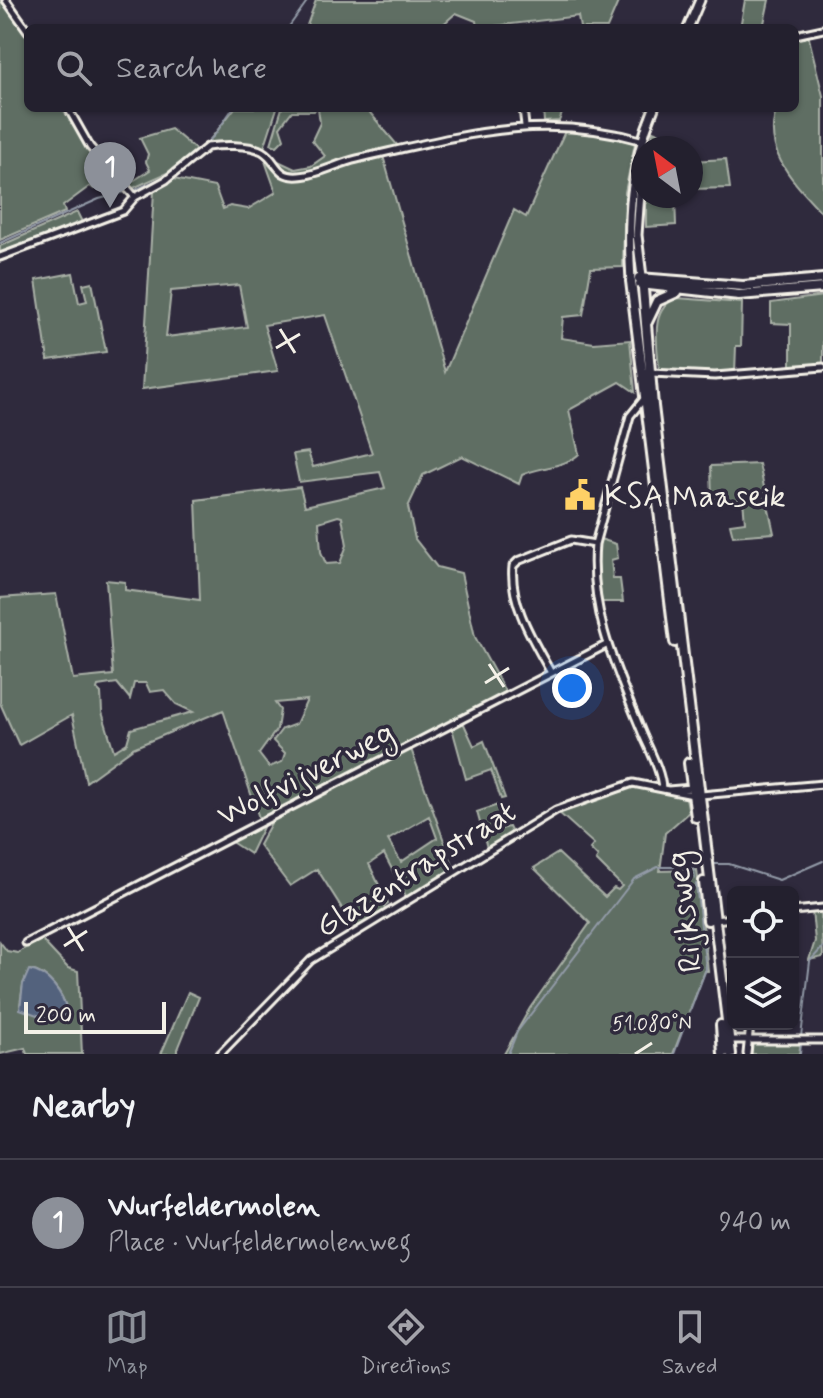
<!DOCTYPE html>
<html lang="en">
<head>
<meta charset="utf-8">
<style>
  :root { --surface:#23202e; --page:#2b2836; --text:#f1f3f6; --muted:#a3a3aa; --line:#403e4a; --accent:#8c9099 }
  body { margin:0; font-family:Mynerve,sans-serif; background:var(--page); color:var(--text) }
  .controls { position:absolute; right:24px; bottom:24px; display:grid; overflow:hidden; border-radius:12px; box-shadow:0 2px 6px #0004 }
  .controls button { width:72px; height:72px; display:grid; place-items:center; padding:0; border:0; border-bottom:2px solid var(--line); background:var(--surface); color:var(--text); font:40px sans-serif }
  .compass { position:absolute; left:631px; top:136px; width:72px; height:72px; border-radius:50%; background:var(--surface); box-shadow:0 2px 6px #0004; rotate:328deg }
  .scale { position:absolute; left:24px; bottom:20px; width:142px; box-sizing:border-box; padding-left:8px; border:4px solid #f4f1e8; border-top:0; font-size:22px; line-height:28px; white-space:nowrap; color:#f4f1e8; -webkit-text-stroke:6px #2f2a3d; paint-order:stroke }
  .you { position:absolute; left:572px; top:688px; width:28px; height:28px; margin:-20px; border:6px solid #fff; border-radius:50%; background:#1a73e8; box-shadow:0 0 0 12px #1a73e833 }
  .badge { display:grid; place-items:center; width:52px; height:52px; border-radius:50%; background:var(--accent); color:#fff; font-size:26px; font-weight:700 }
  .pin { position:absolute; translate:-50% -66px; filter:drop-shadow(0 2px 4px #0008) }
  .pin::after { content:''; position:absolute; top:42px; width:28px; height:24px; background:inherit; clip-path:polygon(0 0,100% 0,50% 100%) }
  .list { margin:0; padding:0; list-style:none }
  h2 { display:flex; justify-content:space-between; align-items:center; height:104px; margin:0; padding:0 32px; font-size:34px }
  h2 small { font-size:26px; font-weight:400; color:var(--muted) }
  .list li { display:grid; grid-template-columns:52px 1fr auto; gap:24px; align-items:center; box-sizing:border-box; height:128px; padding:0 32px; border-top:2px solid var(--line) }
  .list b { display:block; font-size:30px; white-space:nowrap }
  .list p { margin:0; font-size:26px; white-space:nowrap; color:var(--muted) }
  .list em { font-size:26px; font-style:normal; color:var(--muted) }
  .icon { flex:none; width:44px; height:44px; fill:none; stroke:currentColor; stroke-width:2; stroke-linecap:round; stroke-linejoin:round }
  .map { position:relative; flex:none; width:823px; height:1054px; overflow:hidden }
  .search { position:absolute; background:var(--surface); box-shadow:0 2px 6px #0004; left:24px; right:24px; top:24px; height:88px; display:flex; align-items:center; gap:20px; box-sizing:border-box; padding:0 28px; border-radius:12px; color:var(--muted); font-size:30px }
  .sheet { height:232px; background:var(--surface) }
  nav { display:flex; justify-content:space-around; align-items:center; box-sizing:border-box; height:112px; border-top:2px solid var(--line); background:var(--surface); font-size:22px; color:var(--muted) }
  nav a { display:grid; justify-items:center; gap:4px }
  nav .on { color:var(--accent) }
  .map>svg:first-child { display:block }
  .green { fill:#5e6e64; stroke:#a9b0a6; stroke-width:2; fill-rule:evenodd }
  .water { fill:#53627d; stroke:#939ba8; stroke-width:2 }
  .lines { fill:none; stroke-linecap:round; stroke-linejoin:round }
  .stream { stroke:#939ba8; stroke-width:2 }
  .minor-casing { stroke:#f4f1e8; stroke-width:11 }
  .secondary-casing { stroke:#f4f1e8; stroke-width:13 }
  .primary-casing { stroke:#f4f1e8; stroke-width:14 }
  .minor { stroke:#2f2a3d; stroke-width:5 }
  .secondary { stroke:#2f2a3d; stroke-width:7 }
  .primary { stroke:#2f2a3d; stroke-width:8 }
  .ticks { fill:none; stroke:#f4f1e8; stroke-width:3 }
  .labels { text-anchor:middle; stroke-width:7; stroke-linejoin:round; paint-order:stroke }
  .poi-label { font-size:32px; fill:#f4f1e8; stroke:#2f2a3d; text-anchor:start }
  .street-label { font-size:32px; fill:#f4f1e8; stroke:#2f2a3d }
  .ticks-label { font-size:20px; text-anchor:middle; fill:#f4f1e8; stroke:#2f2a3d; stroke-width:7; stroke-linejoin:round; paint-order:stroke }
</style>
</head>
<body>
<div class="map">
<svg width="823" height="1054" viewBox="0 0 823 1054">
  <rect width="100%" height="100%" fill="#2f2a3d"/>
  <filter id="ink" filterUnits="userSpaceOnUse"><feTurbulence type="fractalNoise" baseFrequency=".0125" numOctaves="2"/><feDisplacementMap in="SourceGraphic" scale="16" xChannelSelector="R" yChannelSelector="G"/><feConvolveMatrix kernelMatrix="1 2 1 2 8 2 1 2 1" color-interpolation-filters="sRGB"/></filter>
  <g filter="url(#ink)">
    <path class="green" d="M0,0L28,35V108H66L90,151L115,181L109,186L104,182L94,189L90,186L63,206L65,212L0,240Z
      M316,0H619L607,28H580L578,16L477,28L476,21L456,13L439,28H306Z
      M745,0H769L763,28H740Z
      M808,34L823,96V214C794,182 761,152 777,108H795V37Z
      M235,108H277L264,148L205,146Z
      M282,108H316L314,111H292L280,127L284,139L277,146L271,144Z
      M318,108H366L398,146L300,174L283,172L274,159L295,169L311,166L325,156L312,140L320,123Z
      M543,108H574L572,113L563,111L559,121L544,122Z
      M578,128L635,143L625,192L623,267L591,268L583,315L563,317L561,338L594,343L630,340L635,392L620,382L569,410L579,454C566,467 539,467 522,475L519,484L462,456L423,475L408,507L415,539L437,567L461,573L475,637L506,693L260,821L223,710L133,748L86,782L72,715L19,745L0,703V598L56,594L73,679L113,675L106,580L125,582V590L200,600L196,500L300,487L305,506L385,488L380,472L299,482L293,454L308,452L313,467L372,453L325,315L264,325L278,371L142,389L154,191L174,179L215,187L223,209L230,206L248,209L276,192L265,161L281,177L295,180L383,156L445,372L514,210L526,217L566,129ZM239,285L247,327L166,337L171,291ZM338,516L342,517L347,545L340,563L326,564L321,552L319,522ZM117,683L130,699L134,683H146L150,692L164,690L176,704L193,712L131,729L127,743L114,751L102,712L101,693L97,689L98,686ZM307,700L296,724L282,729L273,741L285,753L282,762L269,767L259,754L277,729L280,710L275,703Z
      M171,129L196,150L167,173L131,189L127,185L150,170L146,162L148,154L140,138Z
      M653,131L689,146L651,148Z
      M726,159L730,188L691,189V161Z
      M646,196H675L676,225L646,227Z
      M77,212L83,224L0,255V246Z
      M73,273L79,303L87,301L83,284L92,282L106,352L48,360L36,280Z
      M823,296V365L791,367V324L771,323V303Z
      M677,298L742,303L741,346H736L735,373L659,370C658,345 648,309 677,298Z
      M759,464L774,533L733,536L730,524L745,522L743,500H712L711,466Z
      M600,539L616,544L618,558L611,560L613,579H620L623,602H600L595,561Z
      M463,722L474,746L484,741L505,798L501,799L491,770L466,779L452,728Z
      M411,749L454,869L407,898L384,854L369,864L388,904L384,907L386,911L359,928L354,927L317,869L290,886L259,845L272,821ZM429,816L437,838L401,862L388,840Z
      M633,786L686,798L689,812L665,833L660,871L697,870L708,971H705L673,1054H504L530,1008L590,923L534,868L558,853L605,897L614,888L618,890L622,886L596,860L598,857L590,849L594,844L558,812Z
      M498,805L505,821L498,824L500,829L509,827L512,833L487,848L477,812Z
      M264,825L250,854L230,841Z
      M821,910L823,957L809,960L815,941L812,911Z
      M40,938L68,968L78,971L82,1054H27L25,1048L0,1054V942L7,951L18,953ZM30,970C49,973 63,994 67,1011C50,1023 36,1014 20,1005L23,984Z
      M188,992L199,997L176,1054H161Z
      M753,1041L801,1042L799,1054H749Z"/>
    <path class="water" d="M29,970C49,973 63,994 67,1011L64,1015L40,1016L20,1009L23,984Z"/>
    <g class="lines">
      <path class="stream" d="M288,28L308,0
        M0,243L99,199L137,189L168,175L214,136L233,108
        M715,864H729L779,880L823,861
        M694,868L695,879
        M801,1037L810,961L823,947
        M508,1054L517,1032L634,879L658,867H695
        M674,1054L706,969L696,884
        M800,1054L801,1043"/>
      <defs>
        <path id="minor" d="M6,0L28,31
          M795,35L823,29
          M68,108L90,147L135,197
          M523,108L525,126
          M0,257L123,211L135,197L166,180L207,147C221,145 249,144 262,151C278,160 275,178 299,176C318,175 338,163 357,159C459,136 540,111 644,141
          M651,373L715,376L823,367
          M643,400L630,416L595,544C589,611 616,669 641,730C648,748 661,769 662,789
          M551,673C534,642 509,603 513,566L518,561L571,540L595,544
          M668,790L692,788
          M701,795L823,784
          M793,911L823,908
          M714,920L733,918
          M26,943L606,645
          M730,1040H823
          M220,1054L311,960L556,810L633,783L693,795
          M747,1054L750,1024"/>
        <path id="secondary" d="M688,28L700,0
          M642,277L637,235L643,151
          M631,281C627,219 630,165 654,108"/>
        <path id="primary" d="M642,277L653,406L731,1054
          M639,278L743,286L823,279
          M631,281L675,642
          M640,284L739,295L823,288
          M647,322L657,301L677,292
          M689,763L696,817
          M704,882L708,920
          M721,1025L723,1054"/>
      </defs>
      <use href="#minor" class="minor-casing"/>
      <use href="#secondary" class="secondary-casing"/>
      <use href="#primary" class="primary-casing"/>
      <use href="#minor" class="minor"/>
      <use href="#secondary" class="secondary"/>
      <use href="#primary" class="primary"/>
    </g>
  </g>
  <path class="ticks" d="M280,329L295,353M276,348L300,334M489,664L504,687M485,683L509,668M68,927L83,951M64,946L87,931M635,1054L652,1043"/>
  <defs>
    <symbol id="civic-bare" viewBox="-9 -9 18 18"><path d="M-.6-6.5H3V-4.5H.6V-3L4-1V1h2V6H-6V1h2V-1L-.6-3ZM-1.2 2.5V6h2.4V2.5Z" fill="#ffd166" stroke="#2f2a3d" stroke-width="2.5" paint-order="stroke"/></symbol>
  </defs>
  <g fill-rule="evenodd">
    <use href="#civic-bare" x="558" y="473" width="44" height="44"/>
  </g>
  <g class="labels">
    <g class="poi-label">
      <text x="604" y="506">KSA Maaseik</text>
    </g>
    <g class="street-label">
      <text transform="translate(305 773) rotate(-27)" y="11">Wolfvijverweg</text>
      <text transform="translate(415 868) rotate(-32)" y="11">Glazentrapstraat</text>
      <text transform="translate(683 912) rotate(-97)" y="11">Rijksweg</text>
    </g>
  </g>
  <g class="ticks-label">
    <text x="652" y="1030">51.080°N</text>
  </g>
</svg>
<div class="controls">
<button><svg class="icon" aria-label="locate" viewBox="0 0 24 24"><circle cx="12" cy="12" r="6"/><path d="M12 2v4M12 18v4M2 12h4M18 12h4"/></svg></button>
<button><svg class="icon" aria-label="layers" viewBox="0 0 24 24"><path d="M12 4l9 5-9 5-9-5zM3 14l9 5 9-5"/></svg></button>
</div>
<svg class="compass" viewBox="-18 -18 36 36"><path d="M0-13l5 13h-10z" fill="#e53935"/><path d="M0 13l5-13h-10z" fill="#a3a3aa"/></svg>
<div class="scale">200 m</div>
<div class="you"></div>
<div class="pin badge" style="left:110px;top:208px">1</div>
<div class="search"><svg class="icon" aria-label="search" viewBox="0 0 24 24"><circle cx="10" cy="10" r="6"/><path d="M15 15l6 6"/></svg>Search here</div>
</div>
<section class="sheet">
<h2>Nearby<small></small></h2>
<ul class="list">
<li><span class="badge">1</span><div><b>Wurfeldermolen</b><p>Place · Wurfeldermolenweg</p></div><em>940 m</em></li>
</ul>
</section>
<nav>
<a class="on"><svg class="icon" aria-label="map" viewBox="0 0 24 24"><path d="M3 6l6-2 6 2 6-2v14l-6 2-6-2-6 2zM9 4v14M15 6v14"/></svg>Map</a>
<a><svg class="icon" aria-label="directions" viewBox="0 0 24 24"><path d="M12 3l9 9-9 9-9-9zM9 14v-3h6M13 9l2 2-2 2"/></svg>Directions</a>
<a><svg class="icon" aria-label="saved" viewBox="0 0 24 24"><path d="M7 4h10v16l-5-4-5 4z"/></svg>Saved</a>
</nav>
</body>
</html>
